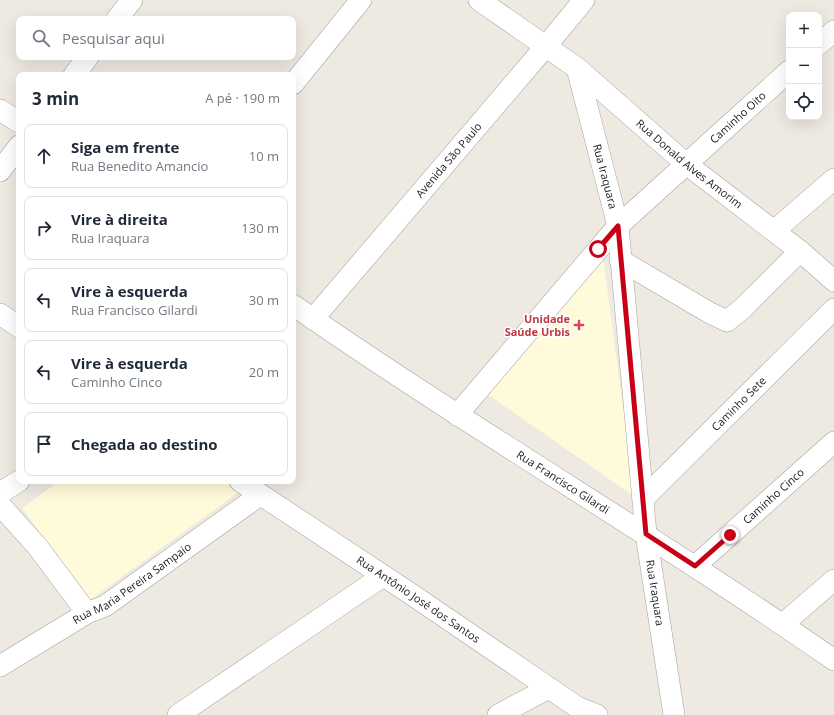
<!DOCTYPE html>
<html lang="pt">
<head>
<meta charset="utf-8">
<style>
  :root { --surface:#fff; --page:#f6f6f7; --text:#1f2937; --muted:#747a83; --line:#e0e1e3 }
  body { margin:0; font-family:"Open Sans",sans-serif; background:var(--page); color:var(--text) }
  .controls { position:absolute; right:12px; top:12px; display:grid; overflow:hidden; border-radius:8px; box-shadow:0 4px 16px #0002 }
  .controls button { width:36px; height:36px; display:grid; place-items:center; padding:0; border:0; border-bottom:1px solid var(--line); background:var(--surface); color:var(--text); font:20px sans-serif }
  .stop { position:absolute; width:12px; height:12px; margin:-9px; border:3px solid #c90015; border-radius:50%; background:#fff }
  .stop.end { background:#c90015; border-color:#fff; box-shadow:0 1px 4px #0008 }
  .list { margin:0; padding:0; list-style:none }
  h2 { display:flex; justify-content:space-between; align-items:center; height:52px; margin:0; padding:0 16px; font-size:17px }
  h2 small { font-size:13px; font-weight:400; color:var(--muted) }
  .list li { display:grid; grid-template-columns:26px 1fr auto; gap:12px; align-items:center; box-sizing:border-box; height:64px; margin:0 8px 8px; padding:0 8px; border:1px solid var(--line); border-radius:8px }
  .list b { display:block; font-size:15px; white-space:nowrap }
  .list p { margin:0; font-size:13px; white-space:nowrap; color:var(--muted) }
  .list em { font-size:13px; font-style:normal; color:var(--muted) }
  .icon { flex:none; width:22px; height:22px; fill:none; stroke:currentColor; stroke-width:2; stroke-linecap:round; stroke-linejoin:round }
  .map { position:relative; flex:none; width:834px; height:715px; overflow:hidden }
  .search { position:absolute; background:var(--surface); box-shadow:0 4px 16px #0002; left:16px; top:16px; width:280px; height:44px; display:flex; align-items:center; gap:10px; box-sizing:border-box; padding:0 14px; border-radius:8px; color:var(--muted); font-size:15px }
  .panel { position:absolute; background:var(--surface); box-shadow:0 4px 16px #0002; left:16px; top:72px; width:280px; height:412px; border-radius:8px }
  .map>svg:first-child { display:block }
  .education { fill:#fffbda }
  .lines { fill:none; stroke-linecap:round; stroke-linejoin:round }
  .minor-casing { stroke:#a3a3a3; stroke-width:22 }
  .minor { stroke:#fff; stroke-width:21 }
  .route { stroke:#c90015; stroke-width:5 }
  .health-dot { fill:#e0444e; stroke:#fff; stroke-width:1.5 }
  .labels { text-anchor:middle; stroke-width:3; stroke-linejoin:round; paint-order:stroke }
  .street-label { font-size:11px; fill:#1c1c1c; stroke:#fff }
  .health-label { font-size:11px; font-weight:bold; fill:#be3a42; stroke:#fff; text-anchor:end }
</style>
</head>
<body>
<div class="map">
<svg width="834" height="715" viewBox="0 0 834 715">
  <rect width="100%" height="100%" fill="#eee9e1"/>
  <path class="education" d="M603,257L635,497L487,394Z
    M60,481H239L247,486L90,600L22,508Z"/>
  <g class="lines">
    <defs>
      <g id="minor">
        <path id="s1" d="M479,0L577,68L685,163L800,251L834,281"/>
        <path d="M117,19L132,0"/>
        <path d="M819,44L834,31"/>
        <path id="s2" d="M577,68L618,226L646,534L674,715"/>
        <path d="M74,75L88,57"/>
        <path d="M293,84L361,0"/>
        <path d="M0,110L19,122"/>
        <path d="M0,171L19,146"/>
        <path d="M774,231L834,179"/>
        <path d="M620,260L710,313L727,321L742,309L800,251"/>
        <path id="s3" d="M293,305C470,428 657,537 834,660"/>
        <path d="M0,314L19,327"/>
        <path id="s4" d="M313,319L546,46L584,0"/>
        <path id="s5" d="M457,415L618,226L789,71"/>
        <path id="s6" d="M240,481L408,592L577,707L597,715"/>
        <path d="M0,493L19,481"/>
        <path id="s7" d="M643,499L834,309"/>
        <path d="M0,505L37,546L87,613"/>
        <path id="s8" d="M695,566L834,442"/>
        <path d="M783,624L834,580"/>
        <path id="s9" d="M0,666L87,613L105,606L260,495"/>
        <path d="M178,715L383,576"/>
        <path d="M498,715L549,688"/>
      </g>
    </defs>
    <use href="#minor" class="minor-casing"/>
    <use href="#minor" class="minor"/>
  </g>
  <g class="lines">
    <path class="route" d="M598,249L618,226L646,534L695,566L730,535"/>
  </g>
  <path class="health-dot" d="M577 319h4v4h4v4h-4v4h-4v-4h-4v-4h4z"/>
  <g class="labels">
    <g class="street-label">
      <text dy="4" stroke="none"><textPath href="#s5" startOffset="410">Caminho Oito</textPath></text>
      <text dy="4" stroke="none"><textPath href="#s4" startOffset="209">Avenida São Paulo</textPath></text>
      <text dy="4" stroke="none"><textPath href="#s1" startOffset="267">Rua Donald Alves Amorim</textPath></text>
      <text dy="4" stroke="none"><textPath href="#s2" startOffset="112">Rua Iraquara</textPath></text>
      <text dy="4" stroke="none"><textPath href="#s7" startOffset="135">Caminho Sete</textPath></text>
      <text dy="4" stroke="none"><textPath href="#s3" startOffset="323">Rua Francisco Gilardi</textPath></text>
      <text dy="4" stroke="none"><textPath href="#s8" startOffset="105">Caminho Cinco</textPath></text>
      <text dy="4" stroke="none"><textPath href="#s9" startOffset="156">Rua Maria Pereira Sampaio</textPath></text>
      <text dy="4" stroke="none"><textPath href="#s2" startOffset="532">Rua Iraquara</textPath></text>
      <text dy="4" stroke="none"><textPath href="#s6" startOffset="214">Rua Antônio José dos Santos</textPath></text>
    </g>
    <g class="health-label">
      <text x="570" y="323">Unidade<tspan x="570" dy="13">Saúde Urbis</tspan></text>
    </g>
  </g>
</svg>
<div class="controls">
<button>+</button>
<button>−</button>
<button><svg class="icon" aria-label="locate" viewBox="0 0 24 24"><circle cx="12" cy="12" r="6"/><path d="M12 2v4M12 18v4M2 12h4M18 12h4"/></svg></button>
</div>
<div class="stop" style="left:598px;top:249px"></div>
<div class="stop end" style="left:730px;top:535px"></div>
<div class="search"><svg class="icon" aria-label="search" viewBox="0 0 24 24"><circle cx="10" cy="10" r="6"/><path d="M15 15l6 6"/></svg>Pesquisar aqui</div>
<section class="panel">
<h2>3 min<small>A pé · 190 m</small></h2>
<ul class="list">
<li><svg class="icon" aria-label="ahead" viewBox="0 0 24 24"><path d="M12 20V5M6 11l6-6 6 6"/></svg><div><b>Siga em frente</b><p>Rua Benedito Amancio</p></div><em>10 m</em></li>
<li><svg class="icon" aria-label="right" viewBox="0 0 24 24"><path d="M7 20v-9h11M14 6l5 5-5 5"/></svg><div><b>Vire à direita</b><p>Rua Iraquara</p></div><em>130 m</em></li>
<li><svg class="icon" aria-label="left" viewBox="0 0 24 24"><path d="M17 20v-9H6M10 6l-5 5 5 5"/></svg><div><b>Vire à esquerda</b><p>Rua Francisco Gilardi</p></div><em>30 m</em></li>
<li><svg class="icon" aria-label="left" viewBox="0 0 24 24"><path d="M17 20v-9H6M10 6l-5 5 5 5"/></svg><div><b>Vire à esquerda</b><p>Caminho Cinco</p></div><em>20 m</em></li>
<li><svg class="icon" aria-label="arrive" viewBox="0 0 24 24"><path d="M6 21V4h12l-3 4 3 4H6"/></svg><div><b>Chegada ao destino</b></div></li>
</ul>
</section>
</div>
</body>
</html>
